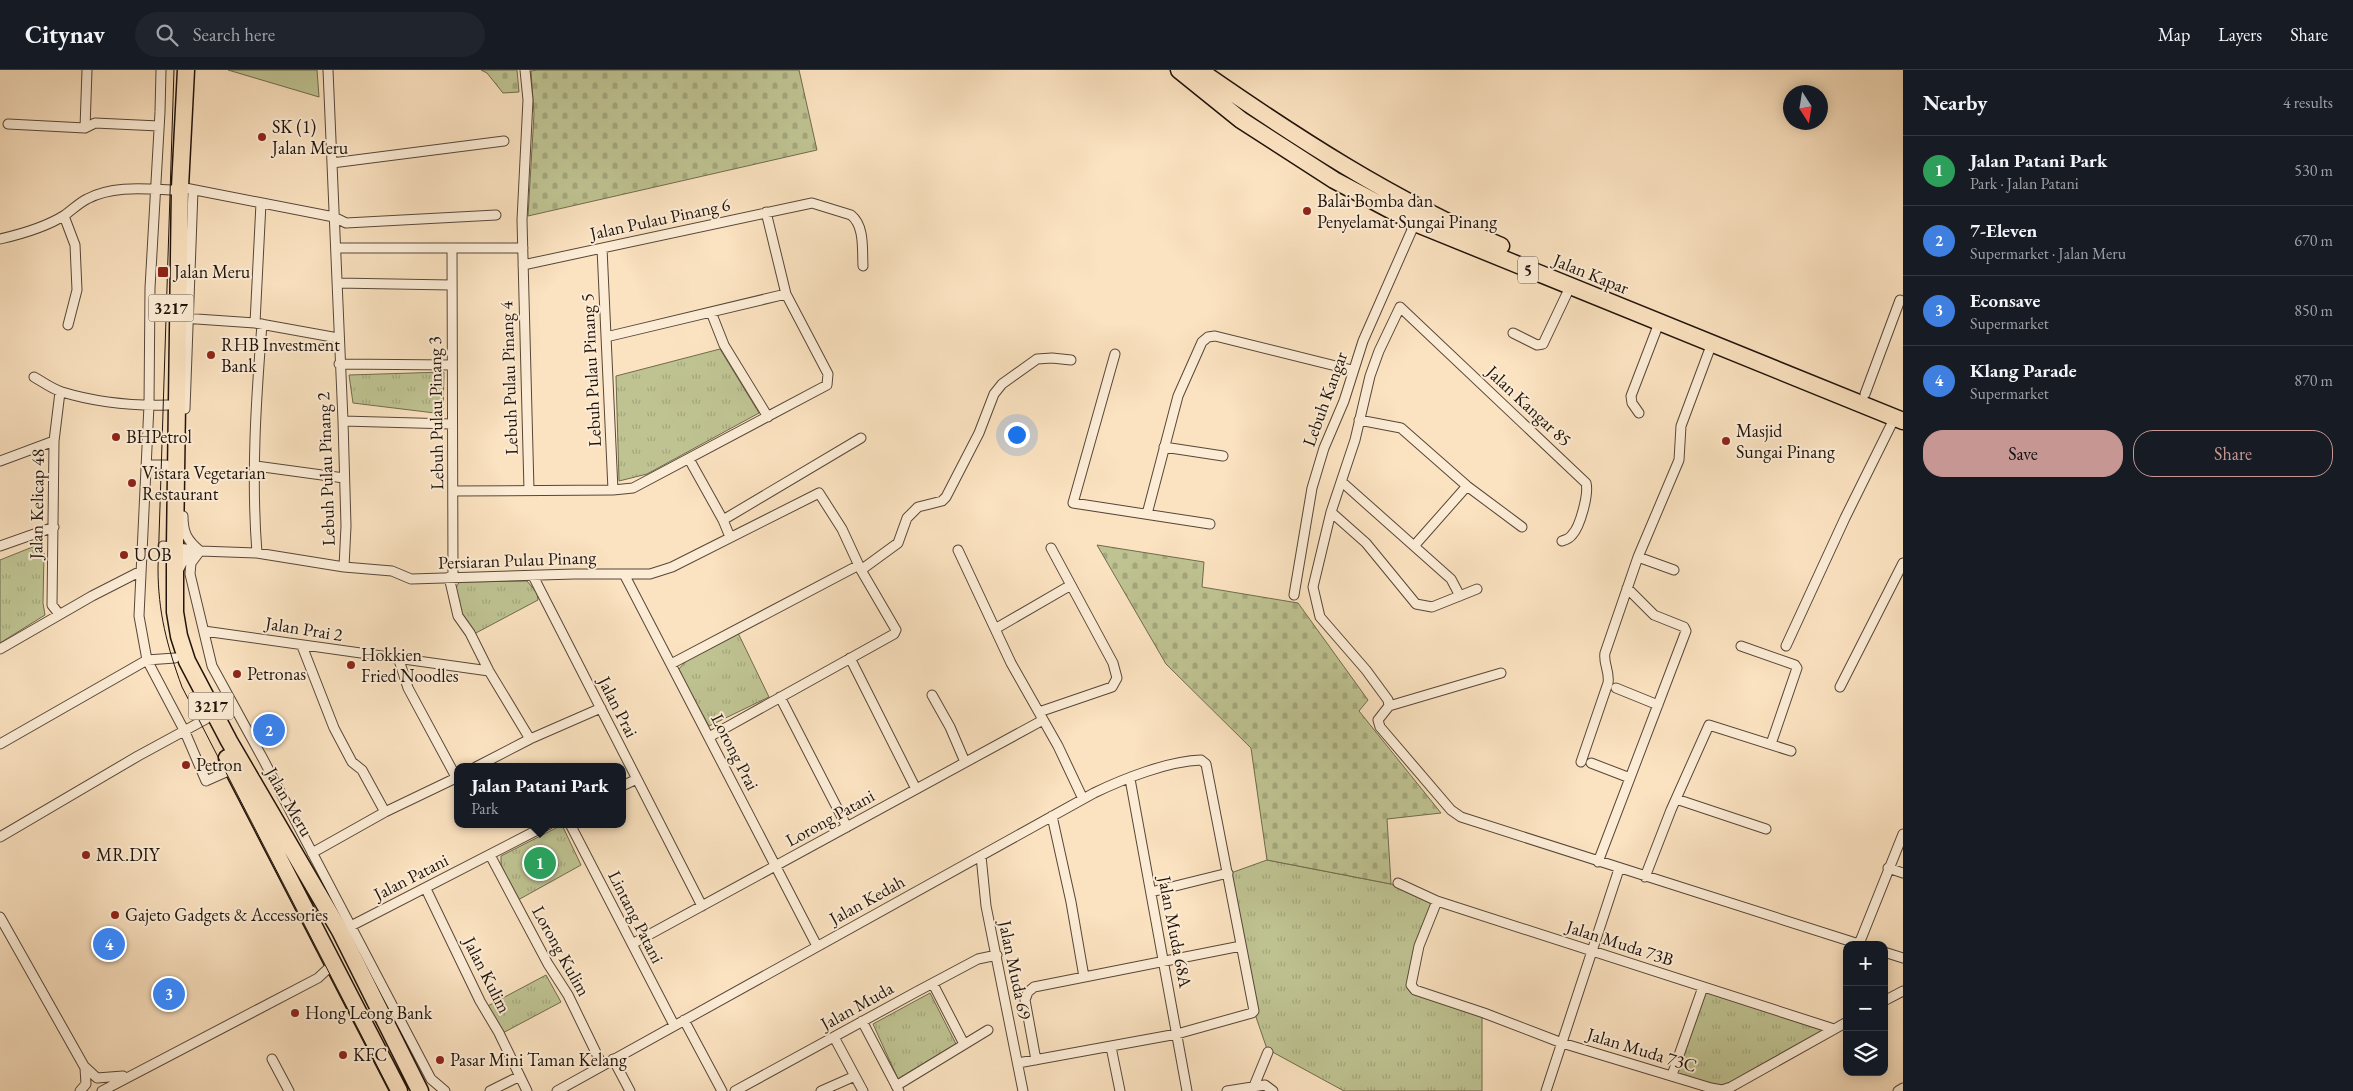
<!DOCTYPE html>
<html lang="en">
<head>
<meta charset="utf-8">
<style>
  :root { --surface:#171b24; --page:#20242c; --text:#f1f3f6; --muted:#9ea1a6; --line:#363941; --accent:#c59692 }
  body { margin:0; font-family:"EB Garamond",serif; background:var(--page); color:var(--text) }
  .controls { position:absolute; right:15px; bottom:15px; display:grid; overflow:hidden; border-radius:10px; box-shadow:0 2px 12px #0003 }
  .controls button { width:45px; height:45px; display:grid; place-items:center; padding:0; border:0; border-bottom:1px solid var(--line); background:var(--surface); color:var(--text); font:25px sans-serif }
  .compass { position:absolute; left:1783px; top:15px; width:45px; height:45px; border-radius:50%; background:var(--surface); box-shadow:0 2px 12px #0003; rotate:168deg }
  .you { position:absolute; left:1016px; top:364px; width:18px; height:18px; margin:-12px; border:4px solid #fff; border-radius:50%; background:#1a73e8; box-shadow:0 0 0 8px #1a73e833 }
  .badge { display:grid; place-items:center; width:32px; height:32px; border-radius:50%; background:var(--accent); color:#fff; font-size:16px; font-weight:700 }
  .pin { position:absolute; translate:-50% -50%; border:2px solid #fff; box-shadow:0 1px 5px #0006 }
  .popup { position:absolute; left:454px; top:693px; width:172px; height:65px; box-sizing:border-box; display:grid; place-content:center; border-radius:10px; background:var(--surface); filter:drop-shadow(0 1px 4px #0005); font-size:16px; white-space:nowrap; color:var(--muted) }
  .popup b { font-size:19px; color:var(--text) }
  .popup::after { content:''; position:absolute; left:50%; top:100%; margin-left:-10px; border:10px solid transparent; border-top-color:var(--surface) }
  .list { margin:0; padding:0; list-style:none }
  h2 { display:flex; justify-content:space-between; align-items:center; height:65px; margin:0; padding:0 20px; font-size:21px }
  h2 small { font-size:16px; font-weight:400; color:var(--muted) }
  .list li { display:grid; grid-template-columns:32px 1fr auto; gap:15px; align-items:center; box-sizing:border-box; height:70px; padding:0 20px; border-top:1px solid var(--line) }
  .list b { display:block; font-size:19px; white-space:nowrap }
  .list p { margin:0; font-size:16px; white-space:nowrap; color:var(--muted) }
  .list em { font-size:16px; font-style:normal; color:var(--muted) }
  .actions { display:flex; gap:10px; padding:15px 20px }
  .actions a { flex:1; padding:11px 0; border:1px solid var(--accent); border-radius:20px; text-align:center; font-size:18px; color:var(--accent) }
  .actions .main { background:var(--accent); color:#111 }
  .icon { flex:none; width:28px; height:28px; fill:none; stroke:currentColor; stroke-width:2; stroke-linecap:round; stroke-linejoin:round }
  .map { position:relative; flex:none; width:1903px; height:1021px; overflow:hidden }
  header { display:flex; align-items:center; gap:30px; box-sizing:border-box; height:70px; padding:0 25px; background:var(--surface); border-bottom:1px solid var(--line) }
  header strong { font-size:24px }
  nav { display:flex; gap:28px; margin-inline-start:auto; font-size:18px }
  .search { width:350px; height:45px; background:var(--page); display:flex; align-items:center; gap:12px; box-sizing:border-box; padding:0 18px; border-radius:28px; color:var(--muted); font-size:19px }
  main { display:flex }
  aside { flex:1; background:var(--surface) }
  .map>svg:first-child { display:block }
  .grass { fill:url(#grass-tufts); stroke:#706b4e }
  .cemetery { fill:url(#cemetery-stones); stroke:#706b4e }
  .garden { fill:#bfc392; stroke:#706b4e }
  .lines { fill:none; stroke-linecap:round; stroke-linejoin:round }
  .street-casing { stroke:#574738; stroke-width:11 }
  .highway-casing { stroke:#20130a; stroke-width:19 }
  .street { stroke:#fcecd6; stroke-width:9 }
  .highway { stroke:#fbe2c0; stroke-width:16 }
  .tram { stroke:#20130a; stroke-width:1 }
  .poi-dot { fill:#8f2418; stroke:#fcecd6; stroke-width:2 }
  .labels { text-anchor:middle; stroke-width:4; stroke-linejoin:round; paint-order:stroke }
  .shield { fill:#fcecd6; stroke:#625447; stroke-width:1 }
  .shield-label { font-size:16px; font-weight:bold; fill:#20130a }
  .poi-label { font-size:18px; fill:#20130a; stroke:#fcecd6; text-anchor:start }
  .street-label { font-size:18px; fill:#20130a; stroke:#fcecd6 }
</style>
</head>
<body>
<header>
<strong>Citynav</strong>
<div class="search"><svg class="icon" aria-label="search" viewBox="0 0 24 24"><circle cx="10" cy="10" r="6"/><path d="M15 15l6 6"/></svg>Search here</div>
<nav><a>Map</a><a>Layers</a><a>Share</a></nav>
</header>
<main>
<div class="map">
<svg width="1903" height="1021" viewBox="0 0 1903 1021">
  <defs>
    <pattern id="grass-tufts" width="24" height="20" patternUnits="userSpaceOnUse" patternTransform="scale(1.25)"><rect width="24" height="20" fill="#bfc392"/><path d="M3 7l-1-3M5 7V3M7 7l1-3M15 17l-1-3M17 17v-4M19 17l1-3" fill="none" stroke="#a4a77d"/></pattern>
    <pattern id="cemetery-stones" width="16" height="16" patternUnits="userSpaceOnUse" patternTransform="scale(1.25)"><rect width="16" height="16" fill="#bfc392"/><path d="M2 7V4a2 2 0 0 1 4 0v3zM10 15v-3a2 2 0 0 1 4 0v3z" fill="#a4a77d"/></pattern>
  </defs>
  <rect width="100%" height="100%" fill="#fbe2c0"/>
  <filter id="stains"><feTurbulence type="fractalNoise" baseFrequency=".004" numOctaves="4"/><feColorMatrix values="0 0 0 0 .2 0 0 0 0 .09 0 0 0 0 .02 0 0 0 .5 -.17"/></filter>
  <radialGradient id="worn" r=".72"><stop offset=".6" stop-color="#630" stop-opacity="0"/><stop offset="1" stop-color="#630" stop-opacity=".3"/></radialGradient>
  <path class="grass" d="M720,279L759,343L647,404L619,411L616,306Z
    M444,302L443,344L353,333L349,305Z
    M35,476L44,483L43,533L45,545L0,573V490Z
    M527,511L537,523L538,530L474,564C467,552 446,524 460,512Z
    M738,563L769,627L709,656L678,600L686,591Z
    M562,755L581,795L518,830L501,795V786Z
    M1267,790L1391,814L1432,832L1410,914L1482,946V1021H1344L1267,979L1256,947L1228,804Z
    M546,905L561,932L499,965L484,938Z
    M1703,917L1834,959L1722,1020L1672,1005Z
    M930,923L956,974L898,1009L873,954Z"/>
  <path class="cemetery" d="M481,0H517L519,22L503,23L487,3Z
    M537,0H799L817,80L528,146L534,44L531,1Z
    M1097,475L1204,492L1202,517L1298,533L1368,630L1359,641L1441,743L1387,749L1391,814L1267,790L1251,678L1166,594Z"/>
  <path class="garden" d="M228,0H317L319,27Z"/>
  <g class="lines">
    <defs>
      <path id="street" d="M161,0L160,42L150,218L149,335L139,546L147,590L185,662L206,711L233,699
        M328,0L343,351L346,456L344,497
        M525,0L528,30L522,150L529,420
        M8,54L85,58L95,53L159,56
        M85,58L87,0
        M332,93L504,71
        M180,117L334,147L346,153L496,145
        M64,146L75,175L77,220L68,255
        M0,169C22,164 46,157 65,145C72,140 79,133 87,129C113,115 146,119 174,120
        M337,178H523
        M452,178L453,507
        M602,178L613,420
        M523,195L812,133L851,145C865,156 862,180 863,196
        M337,213L451,215
        M1400,237L1379,281L1370,306L1355,370L1331,442L1313,517L1320,547L1366,600L1388,630L1389,636L1378,650L1380,657L1451,740L1461,747L1862,875
        M1400,237L1586,413C1589,424 1580,457 1572,465C1570,468 1565,470 1562,471
        M711,242L724,275L768,347
        M182,248L255,253L338,268
        M255,253L261,133
        M1513,263L1537,275L1543,274L1570,217
        M606,267L786,224
        M1115,284L1073,433L1210,454
        M339,294L452,295
        M34,307C43,312 52,319 62,322C95,332 133,336 168,335
        M1865,324L1900,230
        M185,339L193,120
        M1639,343L1632,333L1631,326L1659,253
        M1359,350L1401,358L1467,416L1522,457
        M343,351L452,354
        M1164,377L1223,386
        M689,389L723,450L730,467
        M0,391L54,371
        M146,395H166
        M256,396L344,408
        M1342,412L1451,509L1460,526
        M453,421L613,420L633,418L827,315L828,304L786,224L766,142
        M1331,442L1366,473L1416,534L1432,537L1477,519
        M1147,444L1178,326L1202,272L1208,267L1215,266L1352,300
        M183,446C183,463 187,470 200,481
        M723,450L861,368
        M0,476L54,457
        M163,476L200,481L257,483L344,497L392,501L411,509L574,504H650L672,497L819,423L842,459L861,500L896,560L894,564L709,667
        M1414,476L1467,416
        M958,480L1011,593L1058,676L1083,729
        M200,481L191,493L190,504L212,596L263,689L431,1009L445,1021
        M257,483C251,407 256,330 262,254
        M1638,487L1674,500
        M861,500L898,473L907,448L918,437L942,431L946,427L979,363L994,324L1002,314L1037,289L1052,288L1071,290
        M178,501L185,487L198,482
        M624,504L817,876
        M533,506L702,836
        M449,507L458,546L470,563L489,601L530,669
        M1294,525L1312,418L1324,378L1344,331L1363,271L1415,153
        M59,544L52,535L54,371L60,322
        M995,559L1071,515
        M204,561L489,601
        M302,576L334,658L352,692L362,700L385,742
        M1741,576L1795,595L1797,598L1771,674
        M1786,576L1845,448L1895,347
        M0,579L92,526L141,501
        M850,588L916,719
        M399,590L408,618L456,707
        M671,594L859,495
        M1840,617L1903,493
        M1616,618L1658,635
        M932,625L950,657L965,692
        M780,627L847,757
        M1389,636L1501,603
        M1039,642L1112,617L1117,608L1113,593L1051,478
        M0,674L147,590L175,588
        M1581,692L1608,613C1610,602 1603,593 1605,583L1638,487L1679,390L1681,356L1712,273
        M1591,693L1630,708
        M476,697L530,669L601,638
        M1130,709L1187,1021
        M622,716L637,709
        M1676,729L1766,759
        M1052,746L1071,832L1084,907
        M570,754L674,955
        M0,767L138,686L206,649
        M312,783L385,742L458,707
        M490,785L548,894L568,925L602,995
        M981,786L986,836L1023,1021
        M1598,792L1686,561L1684,557L1654,545L1627,518
        M1888,798L1903,803
        M1645,807L1671,740L1709,655L1791,681
        M1398,813L1437,831L1834,959
        M426,819L480,931L499,963L527,1021
        M1151,822L1228,803
        M1437,831L1419,876L1411,915L1415,920L1484,943L1562,973L1711,1018L1722,1020L1731,1017L1847,952
        M0,847L84,996L97,1008L123,1006
        M347,858L549,754
        M632,874L1043,650
        M1859,874L1903,764
        M1884,882L1903,888
        M933,914L964,974
        M1884,931L1903,921
        M684,950L722,1021
        M862,951L899,1021
        M834,967L863,1021
        M1111,977L1120,1021
        M272,989L289,1021
        M613,989L630,1021
        M1036,990L1025,930L1028,922L1034,917L1241,876
        M1672,1005L1703,917
        M896,1016L988,960
        M1254,1016L1268,982
        M80,1021L86,1014L85,998
        M102,1021L318,908L333,894
        M490,1021L520,1006
        M557,1021L1094,723C1123,709 1168,691 1201,690L1206,694L1254,941L1252,943L1177,964L1018,993
        M735,1021L916,922L978,889L997,885
        M821,1021L855,1006
        M1227,1021L1265,1015L1273,1021
        M1546,1021L1619,799
        M1898,1021L1903,1018"/>
      <path id="highway" d="M186,0L180,117L175,477V542L179,566L187,591L229,671L340,861L420,1021
        M1179,0L1241,50L1334,110L1415,153L1903,351
        M1199,0C1294,66 1393,131 1501,176
        M227,688L399,1021"/>
    </defs>
    <use href="#street" class="street-casing"/>
    <use href="#highway" class="highway-casing"/>
    <use href="#street" class="street"/>
    <use href="#highway" class="highway"/>
    <path class="tram" d="M174,0L158,498C158,542 167,576 182,617L390,1021"/>
  </g>
  <g class="poi-dot">
    <circle cx="262" cy="67" r="5"/>
    <circle cx="1307" cy="141" r="5"/>
    <rect x="157" y="196" width="12" height="12" rx="2.5"/>
    <circle cx="211" cy="285" r="5"/>
    <circle cx="116" cy="367" r="5"/>
    <circle cx="1726" cy="371" r="5"/>
    <circle cx="132" cy="413" r="5"/>
    <circle cx="124" cy="485" r="5"/>
    <circle cx="351" cy="595" r="5"/>
    <circle cx="237" cy="604" r="5"/>
    <circle cx="186" cy="695" r="5"/>
    <circle cx="86" cy="785" r="5"/>
    <circle cx="115" cy="845" r="5"/>
    <circle cx="295" cy="943" r="5"/>
    <circle cx="343" cy="985" r="5"/>
    <circle cx="440" cy="990" r="5"/>
  </g>
  <g class="labels">
    <g class="shield">
      <rect x="1518" y="186.5" width="20" height="27" rx="4"/>
      <rect x="148.5" y="224.5" width="45" height="27" rx="4"/>
      <rect x="188.5" y="622.5" width="45" height="27" rx="4"/>
    </g>
    <g class="shield-label">
      <text x="1528" y="206">5</text>
      <text x="171" y="244">3217</text>
      <text x="211" y="642">3217</text>
    </g>
    <g class="poi-label">
      <text x="272" y="63">SK (1)<tspan x="272" dy="21">Jalan Meru</tspan></text>
      <text x="1317" y="137">Balai Bomba dan<tspan x="1317" dy="21">Penyelamat Sungai Pinang</tspan></text>
      <text x="174" y="208">Jalan Meru</text>
      <text x="221" y="281">RHB Investment<tspan x="221" dy="21">Bank</tspan></text>
      <text x="1736" y="367">Masjid<tspan x="1736" dy="21">Sungai Pinang</tspan></text>
      <text x="126" y="373">BHPetrol</text>
      <text x="142" y="409">Vistara Vegetarian<tspan x="142" dy="21">Restaurant</tspan></text>
      <text x="134" y="491">UOB</text>
      <text x="361" y="591">Hokkien<tspan x="361" dy="21">Fried Noodles</tspan></text>
      <text x="247" y="610">Petronas</text>
      <text x="196" y="701">Petron</text>
      <text x="96" y="791">MR.DIY</text>
      <text x="125" y="851">Gajeto Gadgets &amp; Accessories</text>
      <text x="305" y="949">Hong Leong Bank</text>
      <text x="353" y="991">KFC</text>
      <text x="450" y="996">Pasar Mini Taman Kelang</text>
    </g>
    <g class="street-label">
      <text transform="translate(660 149) rotate(-12)" y="6">Jalan Pulau Pinang 6</text>
      <text transform="translate(1591 204) rotate(22)" y="6">Jalan Kapar</text>
      <text transform="translate(591 300) rotate(-93)" y="6">Lebuh Pulau Pinang 5</text>
      <text transform="translate(509 308) rotate(-92)" y="6">Lebuh Pulau Pinang 4</text>
      <text transform="translate(1325 329) rotate(-70)" y="6">Lebuh Kangar</text>
      <text transform="translate(1529 336) rotate(43)" y="6">Jalan Kangar 85</text>
      <text transform="translate(436 343) rotate(-91)" y="6">Lebuh Pulau Pinang 3</text>
      <text transform="translate(326 399) rotate(-92)" y="6">Lebuh Pulau Pinang 2</text>
      <text transform="translate(37 434) rotate(-89)" y="6">Jalan Kelicap 48</text>
      <text transform="translate(517 490) rotate(-2)" y="6">Persiaran Pulau Pinang</text>
      <text transform="translate(304 559) rotate(9)" y="6">Jalan Prai 2</text>
      <text transform="translate(618 637) rotate(63)" y="6">Jalan Prai</text>
      <text transform="translate(735 682) rotate(63)" y="6">Lorong Prai</text>
      <text transform="translate(289 732) rotate(60)" y="6">Jalan Meru</text>
      <text transform="translate(830 748) rotate(-29)" y="6">Lorong Patani</text>
      <text transform="translate(411 807) rotate(-27)" y="6">Jalan Patani</text>
      <text transform="translate(867 830) rotate(-29)" y="6">Jalan Kedah</text>
      <text transform="translate(636 847) rotate(63)" y="6">Lintang Patani</text>
      <text transform="translate(1175 862) rotate(79)" y="6">Jalan Muda 68A</text>
      <text transform="translate(1620 873) rotate(18)" y="6">Jalan Muda 73B</text>
      <text transform="translate(561 881) rotate(61)" y="6">Lorong Kulim</text>
      <text transform="translate(1015 900) rotate(78)" y="6">Jalan Muda 69</text>
      <text transform="translate(487 905) rotate(63)" y="6">Jalan Kulim</text>
      <text transform="translate(857 936) rotate(-29)" y="6">Jalan Muda</text>
      <text transform="translate(1642 980) rotate(17)" y="6">Jalan Muda 73C</text>
    </g>
  </g>
  <rect width="100%" height="100%" filter="url(#stains)"/>
  <rect width="100%" height="100%" fill="url(#worn)"/>
</svg>
<div class="controls">
<button>+</button>
<button>−</button>
<button><svg class="icon" aria-label="layers" viewBox="0 0 24 24"><path d="M12 4l9 5-9 5-9-5zM3 14l9 5 9-5"/></svg></button>
</div>
<svg class="compass" viewBox="-18 -18 36 36"><path d="M0-13l5 13h-10z" fill="#e53935"/><path d="M0 13l5-13h-10z" fill="#9ea1a6"/></svg>
<div class="you"></div>
<div class="pin badge" style="left:540px;top:793px;background:#2e9e5b">1</div>
<div class="popup"><b>Jalan Patani Park</b>Park</div>
<div class="pin badge" style="left:269px;top:660px;background:#3f7fe0">2</div>
<div class="pin badge" style="left:169px;top:924px;background:#3f7fe0">3</div>
<div class="pin badge" style="left:109px;top:874px;background:#3f7fe0">4</div>
</div>
<aside>
<h2>Nearby<small>4 results</small></h2>
<ul class="list">
<li><span class="badge" style="background:#2e9e5b">1</span><div><b>Jalan Patani Park</b><p>Park · Jalan Patani</p></div><em>530 m</em></li>
<li><span class="badge" style="background:#3f7fe0">2</span><div><b>7-Eleven</b><p>Supermarket · Jalan Meru</p></div><em>670 m</em></li>
<li><span class="badge" style="background:#3f7fe0">3</span><div><b>Econsave</b><p>Supermarket</p></div><em>850 m</em></li>
<li><span class="badge" style="background:#3f7fe0">4</span><div><b>Klang Parade</b><p>Supermarket</p></div><em>870 m</em></li>
</ul>
<div class="actions"><a class="main">Save</a><a>Share</a></div>
</aside>
</main>
</body>
</html>
